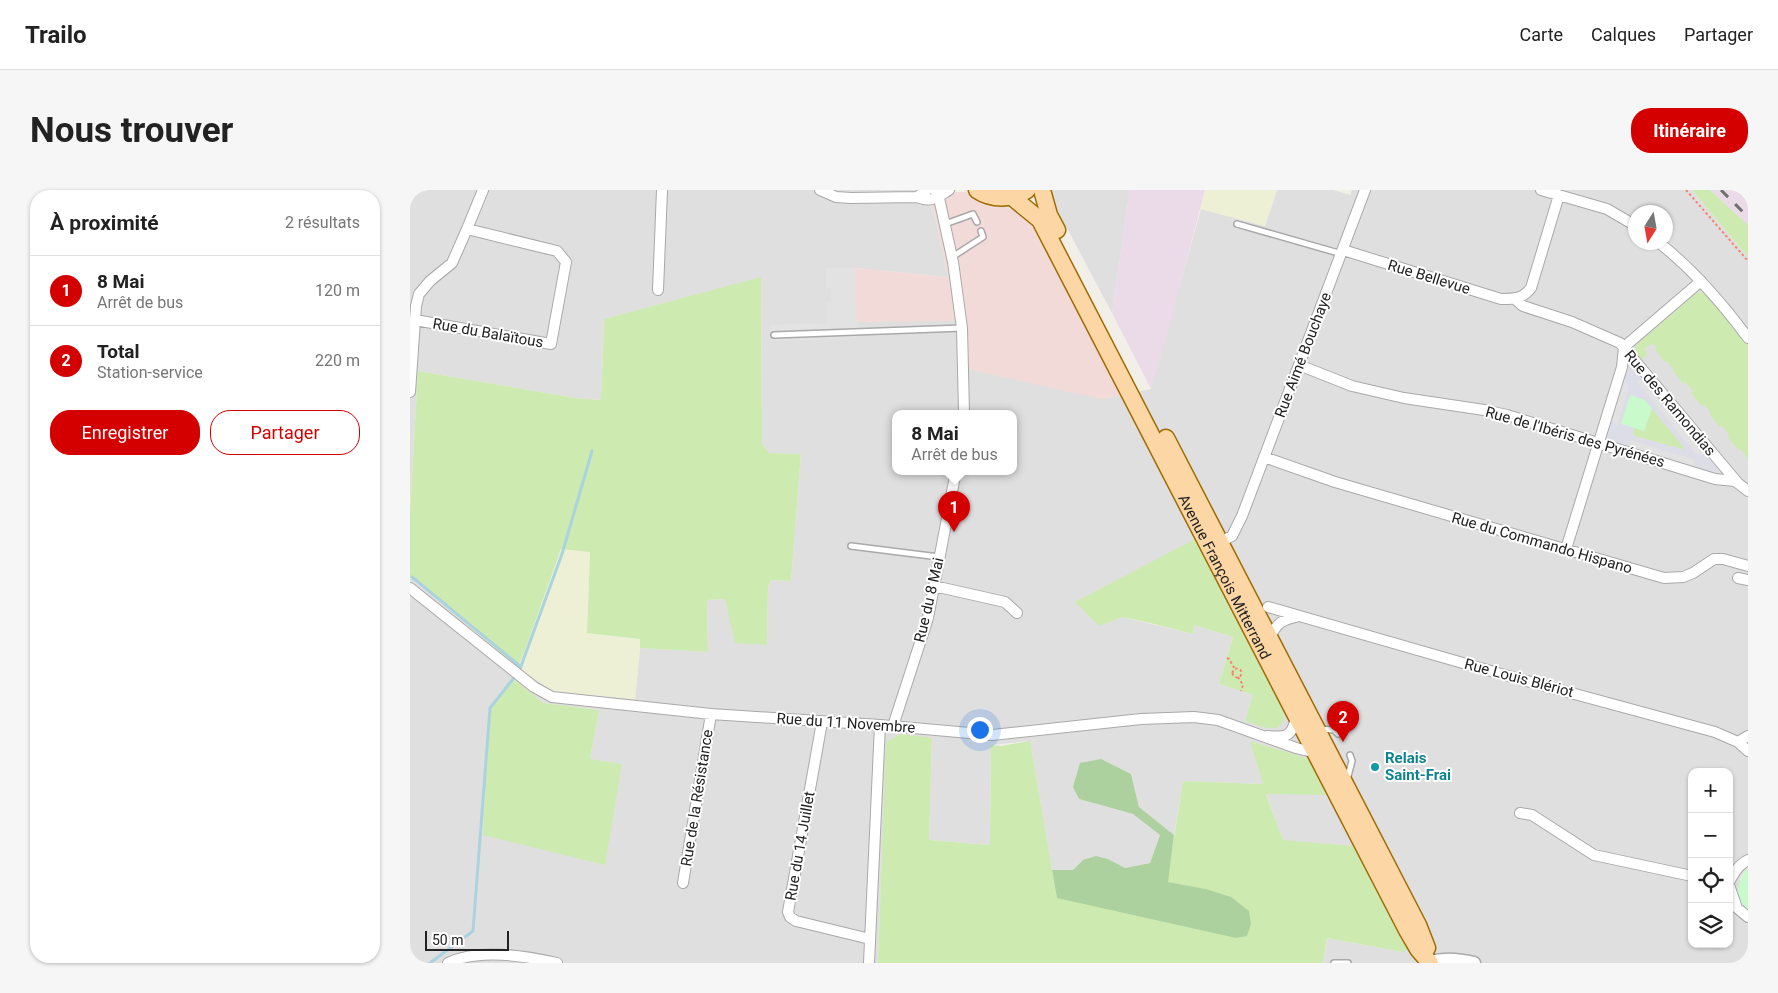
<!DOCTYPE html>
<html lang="fr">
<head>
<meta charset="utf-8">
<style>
  :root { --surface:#fff; --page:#f6f6f6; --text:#222; --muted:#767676; --line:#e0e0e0; --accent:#d40000 }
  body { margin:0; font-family:Roboto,sans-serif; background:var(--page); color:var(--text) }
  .controls { position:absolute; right:15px; bottom:15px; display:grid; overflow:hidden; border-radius:10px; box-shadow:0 1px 4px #0004 }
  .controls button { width:45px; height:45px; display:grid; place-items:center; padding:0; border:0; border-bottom:1px solid var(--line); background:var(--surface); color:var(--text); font:25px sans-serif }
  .compass { position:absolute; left:1218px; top:15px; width:45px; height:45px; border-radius:50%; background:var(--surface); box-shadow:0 1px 4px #0004; rotate:191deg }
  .scale { position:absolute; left:15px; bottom:12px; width:84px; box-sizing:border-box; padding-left:5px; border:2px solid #222; border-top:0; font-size:14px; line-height:18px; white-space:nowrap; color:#222; -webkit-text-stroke:4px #fff; paint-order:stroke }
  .you { position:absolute; left:569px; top:539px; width:18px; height:18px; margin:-12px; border:4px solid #fff; border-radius:50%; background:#1a73e8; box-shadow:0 0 0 8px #1a73e833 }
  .badge { display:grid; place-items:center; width:32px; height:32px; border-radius:50%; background:var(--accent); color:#fff; font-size:16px; font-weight:700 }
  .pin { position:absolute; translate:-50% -41px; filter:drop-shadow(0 1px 2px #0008) }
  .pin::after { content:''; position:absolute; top:26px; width:18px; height:15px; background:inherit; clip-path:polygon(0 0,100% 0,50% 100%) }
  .popup { position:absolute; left:482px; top:220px; width:125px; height:65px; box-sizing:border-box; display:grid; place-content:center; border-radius:10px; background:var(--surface); filter:drop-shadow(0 1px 4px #0005); font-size:16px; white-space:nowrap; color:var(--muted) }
  .popup b { font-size:19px; color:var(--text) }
  .popup::after { content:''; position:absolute; left:50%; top:100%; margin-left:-10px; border:10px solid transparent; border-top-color:var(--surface) }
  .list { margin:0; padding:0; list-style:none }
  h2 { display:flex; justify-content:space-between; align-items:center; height:65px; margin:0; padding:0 20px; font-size:21px }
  h2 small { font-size:16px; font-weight:400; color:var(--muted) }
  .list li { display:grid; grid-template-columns:32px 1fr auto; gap:15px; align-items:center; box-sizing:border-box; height:70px; padding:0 20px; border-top:1px solid var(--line) }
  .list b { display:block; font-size:19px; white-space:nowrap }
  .list p { margin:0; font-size:16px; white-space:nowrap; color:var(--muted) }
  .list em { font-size:16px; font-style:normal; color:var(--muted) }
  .actions { display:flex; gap:10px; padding:15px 20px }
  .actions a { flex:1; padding:11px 0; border:1px solid var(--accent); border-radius:20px; text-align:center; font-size:18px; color:var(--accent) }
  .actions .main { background:var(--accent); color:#fff }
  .icon { flex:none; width:28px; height:28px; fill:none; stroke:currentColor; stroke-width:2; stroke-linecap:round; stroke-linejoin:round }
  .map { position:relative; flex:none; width:1338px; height:773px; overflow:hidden; border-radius:20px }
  header { display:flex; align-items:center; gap:30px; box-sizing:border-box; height:70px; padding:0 25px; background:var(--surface); border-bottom:1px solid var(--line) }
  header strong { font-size:24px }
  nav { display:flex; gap:28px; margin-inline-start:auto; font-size:18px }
  .intro { display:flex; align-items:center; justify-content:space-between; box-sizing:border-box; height:120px; padding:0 30px }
  h1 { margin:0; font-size:35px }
  .button { padding:12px 22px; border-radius:20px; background:var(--accent); color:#fff; font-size:18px; font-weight:700 }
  main { display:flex; gap:30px; padding:0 30px }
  aside { flex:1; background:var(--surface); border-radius:20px; box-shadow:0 1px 4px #0004 }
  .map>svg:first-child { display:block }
  .residential { fill:#e0dfdf; fill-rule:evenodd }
  .commercial { fill:#f2dad9 }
  .industrial { fill:#ebdbe8 }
  .farmland { fill:#eef0d5 }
  .grass { fill:#cdebb0 }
  .forest { fill:#add19e }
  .park { fill:#c8facc }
  .parking { fill:#e2e2e2 }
  .plaza { fill:#dddde8; fill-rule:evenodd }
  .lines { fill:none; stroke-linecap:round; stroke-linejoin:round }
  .stream { stroke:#aad3df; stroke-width:3 }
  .service-casing { stroke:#a9a9a9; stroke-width:8 }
  .minor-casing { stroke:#a9a9a9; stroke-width:12 }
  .tertiary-casing { stroke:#a9a9a9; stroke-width:15 }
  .primary-casing { stroke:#a06b00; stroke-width:19 }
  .path { stroke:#fa8072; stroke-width:2; stroke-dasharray:2.5 2.5; stroke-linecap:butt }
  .service { stroke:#fff; stroke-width:5 }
  .minor { stroke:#fff; stroke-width:10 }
  .tertiary { stroke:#fff; stroke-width:12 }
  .primary { stroke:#fcd6a4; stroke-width:16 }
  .rail { stroke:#707070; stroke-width:3; stroke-dasharray:10 10; stroke-linecap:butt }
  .culture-dot { fill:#0f9aa8; stroke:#fff; stroke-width:2 }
  .labels { text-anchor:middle; stroke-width:4; stroke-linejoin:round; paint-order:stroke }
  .street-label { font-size:15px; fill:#222; stroke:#fff }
  .culture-label { font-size:15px; font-weight:bold; fill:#0d838f; stroke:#fff; text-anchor:start }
</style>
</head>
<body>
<header>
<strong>Trailo</strong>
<nav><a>Carte</a><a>Calques</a><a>Partager</a></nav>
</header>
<div class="intro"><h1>Nous trouver</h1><a class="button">Itinéraire</a></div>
<main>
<aside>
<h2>À proximité<small>2 résultats</small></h2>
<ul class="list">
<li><span class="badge">1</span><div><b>8 Mai</b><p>Arrêt de bus</p></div><em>120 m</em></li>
<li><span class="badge">2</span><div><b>Total</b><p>Station-service</p></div><em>220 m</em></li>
</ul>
<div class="actions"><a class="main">Enregistrer</a><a>Partager</a></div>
</aside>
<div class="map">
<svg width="1338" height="773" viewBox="0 0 1338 773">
  <rect width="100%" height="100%" fill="#f2efe9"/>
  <path class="residential" d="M0,0H514L519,10L525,26L538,87L445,78L692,209L741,199L791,19L855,36L867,0H923L940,5L942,0H1282L1338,67V677L1330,688L1331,714L1338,720V773H913L917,748L992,762L944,656L873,651L856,603L841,552L853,594L773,591L764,645L729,617L721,584L669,609L723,624L750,645L740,673L715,678L698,669L673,670L663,680H642L620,551L581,555L580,655L519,650L522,548L472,668L468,773H0V387L108,477L144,502L225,509L230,458L298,462L297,410L315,409L357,455L358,398L361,390L381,391L391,264L359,263L352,254L351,88L194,129L191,210L165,208L8,181L0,322ZM1226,22H1256V52H1226ZM485,223H603V281H485ZM785,349L867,538L835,531L844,505L809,494L823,447L784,435L783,444L712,427ZM103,489L134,513L189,520L180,569ZM1282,582H1319V754H1282Z
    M642,0H720L702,123L641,8Z"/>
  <path class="commercial" d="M542,2H558L577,16L596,17L614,25L626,41L712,205L692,209L548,177L545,131L446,132L445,78L538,87L525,26L519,10Z"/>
  <path class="industrial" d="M720,0H795L761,130L741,199L702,123Z
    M1300,0H1330L1338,8V35Z"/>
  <path class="farmland" d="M795,0H867L855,36L791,19Z
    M151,359L180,361L177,443L231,449L225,509L144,502L108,477L115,460Z"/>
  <path class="grass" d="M1282,0H1300L1338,35V67Z
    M351,87L352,254L359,263L391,264L381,391L361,390L358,397L357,455L325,453L315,409L297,410L298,462L230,458V449L177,443L180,362L151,359L115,460L108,477L0,387V322L8,181L165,208L191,210L194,129Z
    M1288,102L1295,103L1338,154V270L1336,269L1337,267L1330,259L1328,260L1318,247L1319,245L1312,236L1310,237L1300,225L1301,223L1294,214L1292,216L1281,203L1283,201L1275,192L1273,194L1263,181L1264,180L1257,171L1255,172L1245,159L1246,157L1243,153L1234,159L1238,164L1231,170C1227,165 1223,161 1227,154Z
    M1242,218L1275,259L1276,260L1224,246L1223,243L1224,238L1234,241Z
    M785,349L874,522C875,530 873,533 867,538H856L835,531L843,505L809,494L823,447L784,435L783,444L740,433L712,427L689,436L665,412Z
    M103,489L134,513L189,520L180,569L212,574L195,675L73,645L80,518Z
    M491,544L522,548L519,650L580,655L581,555L591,556L620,551L647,708L796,699L757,692L773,591L853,594L840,551L899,569L916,605L856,604L873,650L944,656L999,759L992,762L917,748L913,773H468L476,552Z"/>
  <path class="forest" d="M691,569L721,584L729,617L764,645L758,692L796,699L821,707L839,721L841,734L837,746L826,748L647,708L642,680H663L673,670L686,666L698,669L715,678L740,673L750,645L723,624L669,609L663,597L670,573Z"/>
  <path class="park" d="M1220,205L1235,210L1242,218L1234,241L1211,234Z
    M1338,677V720C1323,707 1327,692 1338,677Z"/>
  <path class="parking" d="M416,78H445L447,149L360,151L359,135L417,133V112H421V98H416Z
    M1214,187L1219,197L1206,238L1201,228Z
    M1225,190H1236L1297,264H1286Z
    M1221,250L1286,270L1283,277L1219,258Z"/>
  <path class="plaza" d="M1220,180L1229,182L1236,190L1226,191L1286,264H1297L1306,274V278L1304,281L1302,283L1284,277L1285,270L1221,250L1219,258L1199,251L1196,244L1201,228L1207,237L1219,197L1214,187ZM1220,205L1235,210L1276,260L1224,246L1223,243L1224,238L1211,234Z"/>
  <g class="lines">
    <path class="stream" d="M2,387L111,477
      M110,479L152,364L182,261
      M20,773L63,741L80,518L103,489"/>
    <defs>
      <path id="service" d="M535,34L563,24L567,32
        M827,34L932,64
        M542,67L573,47L571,41
        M364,145L552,138
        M441,356L529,367
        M910,539L924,540L928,544
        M937,590L942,571L940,565
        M924,773H938"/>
      <path id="minor" d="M410,0L426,7L441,8L507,7L517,0
        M525,0L529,8L543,72L552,138L554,223
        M1131,0L1197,19L1226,36
        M507,7C522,13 527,7 539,0
        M1248,52C1283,79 1312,113 1338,148
        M933,60L1091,109C1105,109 1112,109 1121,98L1149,5
        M248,100L252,0
        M1105,109L1113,116L1162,132L1210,153L1327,292
        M5,130L141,154L156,72L147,61L57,39
        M889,175L942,196L994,208L1074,220L1097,225L1305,289L1325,291L1338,301
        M0,202L6,116L9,104L20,91L42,73L57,39L73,0
        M854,267L925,292L1254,388L1273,387L1283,383L1304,369H1313L1338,376
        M810,352L822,346L832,326L955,0
        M1156,359L1212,177L1214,157L1291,91
        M1328,388L1338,390
        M524,396L595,412L607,423
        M0,398L124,497L142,507L301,524L470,535L582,545L731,529L784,527L808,530L886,558L898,561L904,560
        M858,417L1091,484L1305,542L1328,552L1338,561
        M860,448C866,433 873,429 889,426
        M412,532L378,722L380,727L386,731L460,749
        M483,536L518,428L546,281
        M857,546C877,548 883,546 886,526
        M1328,552L1338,546
        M1110,623L1122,625L1184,665L1282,686
        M1319,692C1324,683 1328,675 1338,670
        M273,693L301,524
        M1319,695L1327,718L1338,727
        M38,773C69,758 115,766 147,773
        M459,773L470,535"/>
      <path id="tertiary" d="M1019,772C1035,768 1048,769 1064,773"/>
      <g id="primary">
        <path d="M567,0C582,10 602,10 617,0"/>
        <path d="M632,0L639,25L647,40"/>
        <path id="s1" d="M602,7L630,30L997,740L1008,759L1020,773"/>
        <path d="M756,248L1008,735L1017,758"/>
      </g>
    </defs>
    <use href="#service" class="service-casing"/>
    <use href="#minor" class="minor-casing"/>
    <use href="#tertiary" class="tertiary-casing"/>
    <use href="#primary" class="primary-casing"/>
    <path class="path" d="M1276,0L1338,71
      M817,468L819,469L825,479
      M822.5 483a4.5 4.5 0 1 1 9 0a4.5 4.5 0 1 1-9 0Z
      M828,487L833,495L831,501"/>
    <use href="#service" class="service"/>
    <use href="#minor" class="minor"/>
    <use href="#tertiary" class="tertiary"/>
    <use href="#primary" class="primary"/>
    <path class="rail" d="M1311,0L1338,27"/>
  </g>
  <circle class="culture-dot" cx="965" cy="577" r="5"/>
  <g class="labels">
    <g class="street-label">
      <text transform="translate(1019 87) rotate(17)" y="5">Rue Bellevue</text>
      <text transform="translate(78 143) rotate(10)" y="5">Rue du Balaïtous</text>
      <text transform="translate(893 165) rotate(-69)" y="5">Rue Aimé Bouchaye</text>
      <text transform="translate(1260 213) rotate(50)" y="5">Rue des Ramondias</text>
      <text transform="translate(1165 247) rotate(16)" y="5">Rue de l'Ibéris des Pyrénées</text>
      <text transform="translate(1132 353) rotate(16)" y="5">Rue du Commando Hispano</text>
      <text dy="5" stroke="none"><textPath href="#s1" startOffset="438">Avenue François Mitterrand</textPath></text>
      <text transform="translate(519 410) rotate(-77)" y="5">Rue du 8 Mai</text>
      <text transform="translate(1109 488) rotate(15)" y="5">Rue Louis Blériot</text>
      <text transform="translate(436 533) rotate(4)" y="5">Rue du 11 Novembre</text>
      <text transform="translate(287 608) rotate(-81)" y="5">Rue de la Résistance</text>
      <text transform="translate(390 656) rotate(-80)" y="5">Rue du 14 Juillet</text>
    </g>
    <g class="culture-label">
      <text x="975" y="573">Relais<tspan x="975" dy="17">Saint-Frai</tspan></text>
    </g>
  </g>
</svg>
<div class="controls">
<button>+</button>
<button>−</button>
<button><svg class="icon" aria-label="locate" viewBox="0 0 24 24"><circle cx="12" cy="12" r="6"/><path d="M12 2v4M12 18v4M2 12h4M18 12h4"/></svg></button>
<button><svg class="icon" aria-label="layers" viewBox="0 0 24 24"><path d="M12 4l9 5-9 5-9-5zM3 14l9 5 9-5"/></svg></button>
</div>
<svg class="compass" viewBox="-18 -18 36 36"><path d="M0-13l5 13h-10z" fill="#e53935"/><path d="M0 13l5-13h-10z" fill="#767676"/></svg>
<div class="scale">50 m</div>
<div class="you"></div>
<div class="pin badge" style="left:544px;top:342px">1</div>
<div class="popup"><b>8 Mai</b>Arrêt de bus</div>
<div class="pin badge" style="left:933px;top:552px">2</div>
</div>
</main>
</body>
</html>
